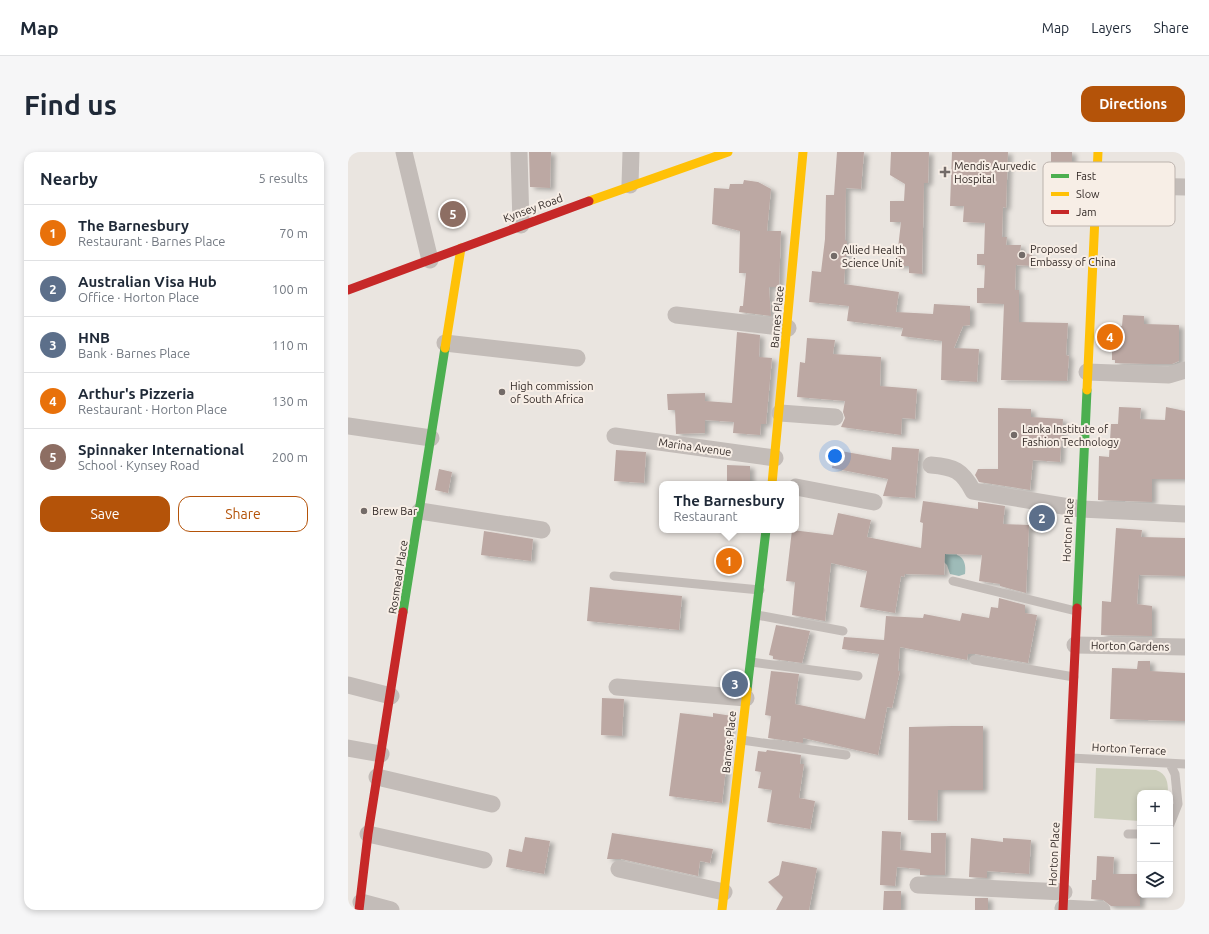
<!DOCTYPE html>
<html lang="en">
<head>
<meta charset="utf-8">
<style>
  :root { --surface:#fff; --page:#f6f6f7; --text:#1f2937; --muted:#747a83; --line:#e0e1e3; --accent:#b45309 }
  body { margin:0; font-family:Ubuntu,sans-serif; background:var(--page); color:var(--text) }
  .controls { position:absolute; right:12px; bottom:12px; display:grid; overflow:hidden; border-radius:8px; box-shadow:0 2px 6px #0003 }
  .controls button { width:36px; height:36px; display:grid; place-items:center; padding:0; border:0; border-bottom:1px solid var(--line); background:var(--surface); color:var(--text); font:20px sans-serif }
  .you { position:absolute; left:487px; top:304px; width:14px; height:14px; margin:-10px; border:3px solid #fff; border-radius:50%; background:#1a73e8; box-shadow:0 0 0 6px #1a73e833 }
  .badge { display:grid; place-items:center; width:26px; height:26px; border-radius:50%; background:var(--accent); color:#fff; font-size:13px; font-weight:700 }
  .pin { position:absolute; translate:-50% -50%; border:2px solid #fff; box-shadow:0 1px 4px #0006 }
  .popup { position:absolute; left:311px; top:329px; width:140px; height:52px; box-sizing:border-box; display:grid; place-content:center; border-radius:8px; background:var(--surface); filter:drop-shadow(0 1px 3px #0005); font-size:13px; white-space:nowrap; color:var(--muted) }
  .popup b { font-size:15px; color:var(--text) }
  .popup::after { content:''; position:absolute; left:50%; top:100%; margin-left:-8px; border:8px solid transparent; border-top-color:var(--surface) }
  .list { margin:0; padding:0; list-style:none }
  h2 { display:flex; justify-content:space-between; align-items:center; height:52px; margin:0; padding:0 16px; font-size:17px }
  h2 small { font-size:13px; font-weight:400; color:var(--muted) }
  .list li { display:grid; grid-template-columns:26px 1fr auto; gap:12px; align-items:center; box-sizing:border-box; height:56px; padding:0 16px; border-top:1px solid var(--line) }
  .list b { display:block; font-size:15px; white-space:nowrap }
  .list p { margin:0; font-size:13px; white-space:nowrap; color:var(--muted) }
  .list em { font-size:13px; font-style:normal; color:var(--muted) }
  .actions { display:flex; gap:8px; padding:12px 16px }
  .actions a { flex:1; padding:9px 0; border:1px solid var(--accent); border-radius:12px; text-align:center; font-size:14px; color:var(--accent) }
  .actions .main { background:var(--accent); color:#fff }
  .icon { flex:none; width:22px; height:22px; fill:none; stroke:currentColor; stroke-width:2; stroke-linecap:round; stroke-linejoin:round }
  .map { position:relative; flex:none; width:837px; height:758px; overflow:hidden; border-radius:12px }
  header { display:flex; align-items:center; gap:24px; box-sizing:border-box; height:56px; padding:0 20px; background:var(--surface); border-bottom:1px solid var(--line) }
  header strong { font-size:19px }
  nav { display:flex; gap:22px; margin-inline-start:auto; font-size:14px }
  .intro { display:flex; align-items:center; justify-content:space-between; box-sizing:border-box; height:96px; padding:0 24px }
  h1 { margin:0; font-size:28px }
  .button { padding:10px 18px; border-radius:12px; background:var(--accent); color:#fff; font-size:14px; font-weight:700 }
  main { display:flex; gap:24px; padding:0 24px }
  aside { flex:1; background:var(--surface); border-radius:12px; box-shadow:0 2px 6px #0003 }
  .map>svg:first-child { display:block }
  .green { fill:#cccebb }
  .water { fill:#9ebbb8 }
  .building { fill:#bca8a3; filter:url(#shadow) }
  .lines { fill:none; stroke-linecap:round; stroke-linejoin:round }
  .lane { stroke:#c3bcb8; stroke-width:9 }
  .street { stroke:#c3bcb8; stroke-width:17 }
  .fast { stroke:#4caf50; stroke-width:9 }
  .slow { stroke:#ffc107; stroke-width:9 }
  .jam { stroke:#c62828; stroke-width:9 }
  .poi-dot { fill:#736b68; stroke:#f7eee6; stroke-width:1.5 }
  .labels { text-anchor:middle; stroke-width:4; stroke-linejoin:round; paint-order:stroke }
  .poi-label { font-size:11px; fill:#332a27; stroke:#f7eee6; text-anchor:start }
  .street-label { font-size:11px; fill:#332a27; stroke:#f7eee6 }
  .key { fill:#f7eee6; stroke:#bcb3ad; stroke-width:1 }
  .key-label { font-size:11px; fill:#332a27 }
</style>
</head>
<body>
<header>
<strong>Map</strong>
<nav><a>Map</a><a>Layers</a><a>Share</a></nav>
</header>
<div class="intro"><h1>Find us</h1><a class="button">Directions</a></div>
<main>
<aside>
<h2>Nearby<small>5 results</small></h2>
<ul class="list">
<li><span class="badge" style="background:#e8710a">1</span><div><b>The Barnesbury</b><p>Restaurant · Barnes Place</p></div><em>70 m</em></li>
<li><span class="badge" style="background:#5c6f8a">2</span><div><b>Australian Visa Hub</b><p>Office · Horton Place</p></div><em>100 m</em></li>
<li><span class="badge" style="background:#5c6f8a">3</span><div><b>HNB</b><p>Bank · Barnes Place</p></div><em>110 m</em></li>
<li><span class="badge" style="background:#e8710a">4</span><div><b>Arthur's Pizzeria</b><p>Restaurant · Horton Place</p></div><em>130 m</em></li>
<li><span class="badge" style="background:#8d6e63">5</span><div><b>Spinnaker International</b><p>School · Kynsey Road</p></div><em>200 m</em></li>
</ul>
<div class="actions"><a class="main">Save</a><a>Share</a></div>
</aside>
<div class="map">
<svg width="837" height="758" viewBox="0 0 837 758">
  <defs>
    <filter id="shadow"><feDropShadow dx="4.5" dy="2.5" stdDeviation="2" flood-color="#0004"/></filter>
  </defs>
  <rect width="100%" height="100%" fill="#eae5e0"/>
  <path class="green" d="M748,616L808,618C819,622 820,630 820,641H792V669L746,666Z"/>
  <path class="water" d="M608,388L609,403C617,406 618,414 617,422L611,424L602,422L599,413L589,403Z"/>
  <path class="building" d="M181,0H203L202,36L182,35Z
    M489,0H516L513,37L498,36L497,89H499L496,132L551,140L548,160L585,162L586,152L622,154V173L615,174L606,196L631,197L629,230L593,228L594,189L553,184L555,176L499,169L501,154L461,150L464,119L473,120L477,87L478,43H486Z
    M543,0H581L580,31H576L574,122L561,121V114H548L553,70H542V49H556L557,32L542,23Z
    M604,0H660L658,56L655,55L654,85H659L658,93H673L672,101L684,102V114L668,113L667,138H671V170L720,171L718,203L721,204L719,229L653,228L656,152L629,151V136H636L637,113H629V102H636L637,71L615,70L616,54H602Z
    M703,0H724V20H703Z
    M396,28L410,30L423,37L419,79H433L431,135H421L423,164L391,160L392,154H395L398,121H391L392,79L364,72L366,36L381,37L382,32H395Z
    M775,163L796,164V172L831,173V209L824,212H802L767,211V208H764V192H756V173L774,174Z
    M389,180L412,183L411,205L424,206L418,272H413L412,283L385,281L386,270L357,268V281L328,282L327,258H320L319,242L357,241V249L384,251Z
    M459,186L487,188L485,202L533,205L532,234L569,237L567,267L554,266L553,283L493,275L497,266L495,260L497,249L449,245L452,210L457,211Z
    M771,255L793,256L792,267L817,268L818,255L837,259V327H804V350L750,348L751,304L761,305L763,272H770Z
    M650,256L683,257V265L715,267L712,310L685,308L682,338L631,330L627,323L630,317H650Z
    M544,295L571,297L567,346L535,344L540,327L484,316L487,298L543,308Z
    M268,298L298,300L296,331L266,329Z
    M379,313L402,314V332H379Z
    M91,317L104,320L100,341L87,338Z
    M575,349L630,357V350L657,354L655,372L681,373L678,441L652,434V432L631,429L634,403L597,402L596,423L557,422L556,425L553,424L547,461L512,455L519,419L483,411L477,469L444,463L447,430L438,429L444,378L485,383L490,361L523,368L519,385L573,396L575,371L572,370Z
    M768,376L794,378L793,385L837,386V424L791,423L789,452L804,454V484L753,483L754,449L763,450Z
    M136,379L185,387L183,409L133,403Z
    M242,435L334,444L331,478L239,469Z
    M651,446L677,453V461L689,463L680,511L627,502H620L619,508L552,495L550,519H552L544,556L539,555L530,603L455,586V591L420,586L423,564L417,563L423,519L451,522L447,552L517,567L531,502L494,497L496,485L536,488L538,464L575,466L576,462L612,469L614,461L641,466L643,455L650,456Z
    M428,473L462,479L454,511L425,507V504L421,503Z
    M790,509H802V519L837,521V569L762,567L764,516L789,517Z
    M254,546L276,547L274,584L253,583Z
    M332,561L365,565V561L384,564L374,651L321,644Z
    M604,574H635V638H590L589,669L560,668L561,575Z
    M419,598L453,603L452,612H456L451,646L467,649L462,677L419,670L424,638L410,636L413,620L407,619L410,599L418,600Z
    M534,679L553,680L552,698L583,701V681H598L597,723H572V717L549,715L547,734L532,733Z
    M264,681L365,697L362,711L352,709L350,724L273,707H259Z
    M177,685L202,689L196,722L158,715L161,697L174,700Z
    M623,686L655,690V686L683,688L681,722L639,719V726L621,725Z
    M749,704L766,705L765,722H792V754H763L755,748L743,747L744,728H748Z
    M434,709L469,716L461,758H428L435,745L420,730L431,723Z
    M536,739H553V758H535Z
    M627,746H640V758H627Z"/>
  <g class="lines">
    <path class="lane" d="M266,424L412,438
      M605,429L728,459
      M409,463L495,479
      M626,508L726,525
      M403,510L510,524
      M394,588L498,603
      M723,606L837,612
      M822,612L827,622L830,652L822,672
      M780,682H792"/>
    <path class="street" d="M56,0L82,108
      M171,0L173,73
      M282,33L283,0
      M748,33L837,35
      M328,163L440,176
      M97,191L229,206
      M739,220L821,223L837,218
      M432,261L487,265
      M0,274L83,286
      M267,284L427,306
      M583,313C606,315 614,318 625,339L733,357L837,362
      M448,335L526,350
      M72,359L194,378
      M727,493L837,495
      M0,533L43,544
      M269,535L398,546
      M0,596L33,602
      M29,625L144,652
      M20,682L136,708
      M271,717L376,740
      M570,733L716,740
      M13,750L43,758
      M715,756L754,758"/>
    <path class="fast" d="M729,456L739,238
      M55,460L97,196
      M399,538L418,378"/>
    <path class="slow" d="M241,49L380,0
      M97,196L113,96
      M739,238L750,0
      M424,332L455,0
      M374,758L399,538"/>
    <path class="jam" d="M0,138L241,49
      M11,758L20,682L55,460
      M715,758L729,456"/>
  </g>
  <g class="poi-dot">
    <path d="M595 14h4v4h4v4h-4v4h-4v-4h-4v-4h4z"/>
    <circle cx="674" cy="103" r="4"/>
    <circle cx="486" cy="104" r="4"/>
    <circle cx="154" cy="240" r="4"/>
    <circle cx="666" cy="283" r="4"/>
    <circle cx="16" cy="359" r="4"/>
  </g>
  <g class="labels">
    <g class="poi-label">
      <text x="606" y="18">Mendis Aurvedic<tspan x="606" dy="13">Hospital</tspan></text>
      <text x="682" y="101">Proposed<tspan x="682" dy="13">Embassy of China</tspan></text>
      <text x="494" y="102">Allied Health<tspan x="494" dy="13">Science Unit</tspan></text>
      <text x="162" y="238">High commission<tspan x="162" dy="13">of South Africa</tspan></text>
      <text x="674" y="281">Lanka Institute of<tspan x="674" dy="13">Fashion Technology</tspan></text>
      <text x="24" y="363">Brew Bar</text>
    </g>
    <g class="street-label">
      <text transform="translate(185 56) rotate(-20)" y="4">Kynsey Road</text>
      <text transform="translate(429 165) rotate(-85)" y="4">Barnes Place</text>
      <text transform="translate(347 295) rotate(8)" y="4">Marina Avenue</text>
      <text transform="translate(720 378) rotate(-87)" y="4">Horton Place</text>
      <text transform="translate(50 425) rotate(-81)" y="4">Rosmead Place</text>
      <text transform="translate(782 494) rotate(1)" y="4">Horton Gardens</text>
      <text transform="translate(381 590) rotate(-84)" y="4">Barnes Place</text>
      <text transform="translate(781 597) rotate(3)" y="4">Horton Terrace</text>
      <text transform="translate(706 702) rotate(-87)" y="4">Horton Place</text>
    </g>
  </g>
  <rect x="695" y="10" width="132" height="64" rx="6" class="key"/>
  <rect x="703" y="22" width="18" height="4" fill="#4caf50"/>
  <rect x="703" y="40" width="18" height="4" fill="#ffc107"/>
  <rect x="703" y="58" width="18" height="4" fill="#c62828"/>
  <g class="key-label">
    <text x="728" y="28">Fast</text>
    <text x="728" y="46">Slow</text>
    <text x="728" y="64">Jam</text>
  </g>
</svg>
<div class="controls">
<button>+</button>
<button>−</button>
<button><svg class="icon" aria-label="layers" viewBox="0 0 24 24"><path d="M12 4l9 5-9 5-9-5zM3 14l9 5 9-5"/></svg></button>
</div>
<div class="you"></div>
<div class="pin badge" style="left:381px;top:409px;background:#e8710a">1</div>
<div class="popup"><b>The Barnesbury</b>Restaurant</div>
<div class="pin badge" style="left:694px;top:366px;background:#5c6f8a">2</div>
<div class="pin badge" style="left:387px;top:532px;background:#5c6f8a">3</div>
<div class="pin badge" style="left:762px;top:185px;background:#e8710a">4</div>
<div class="pin badge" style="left:105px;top:62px;background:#8d6e63">5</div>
</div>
</main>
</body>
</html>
